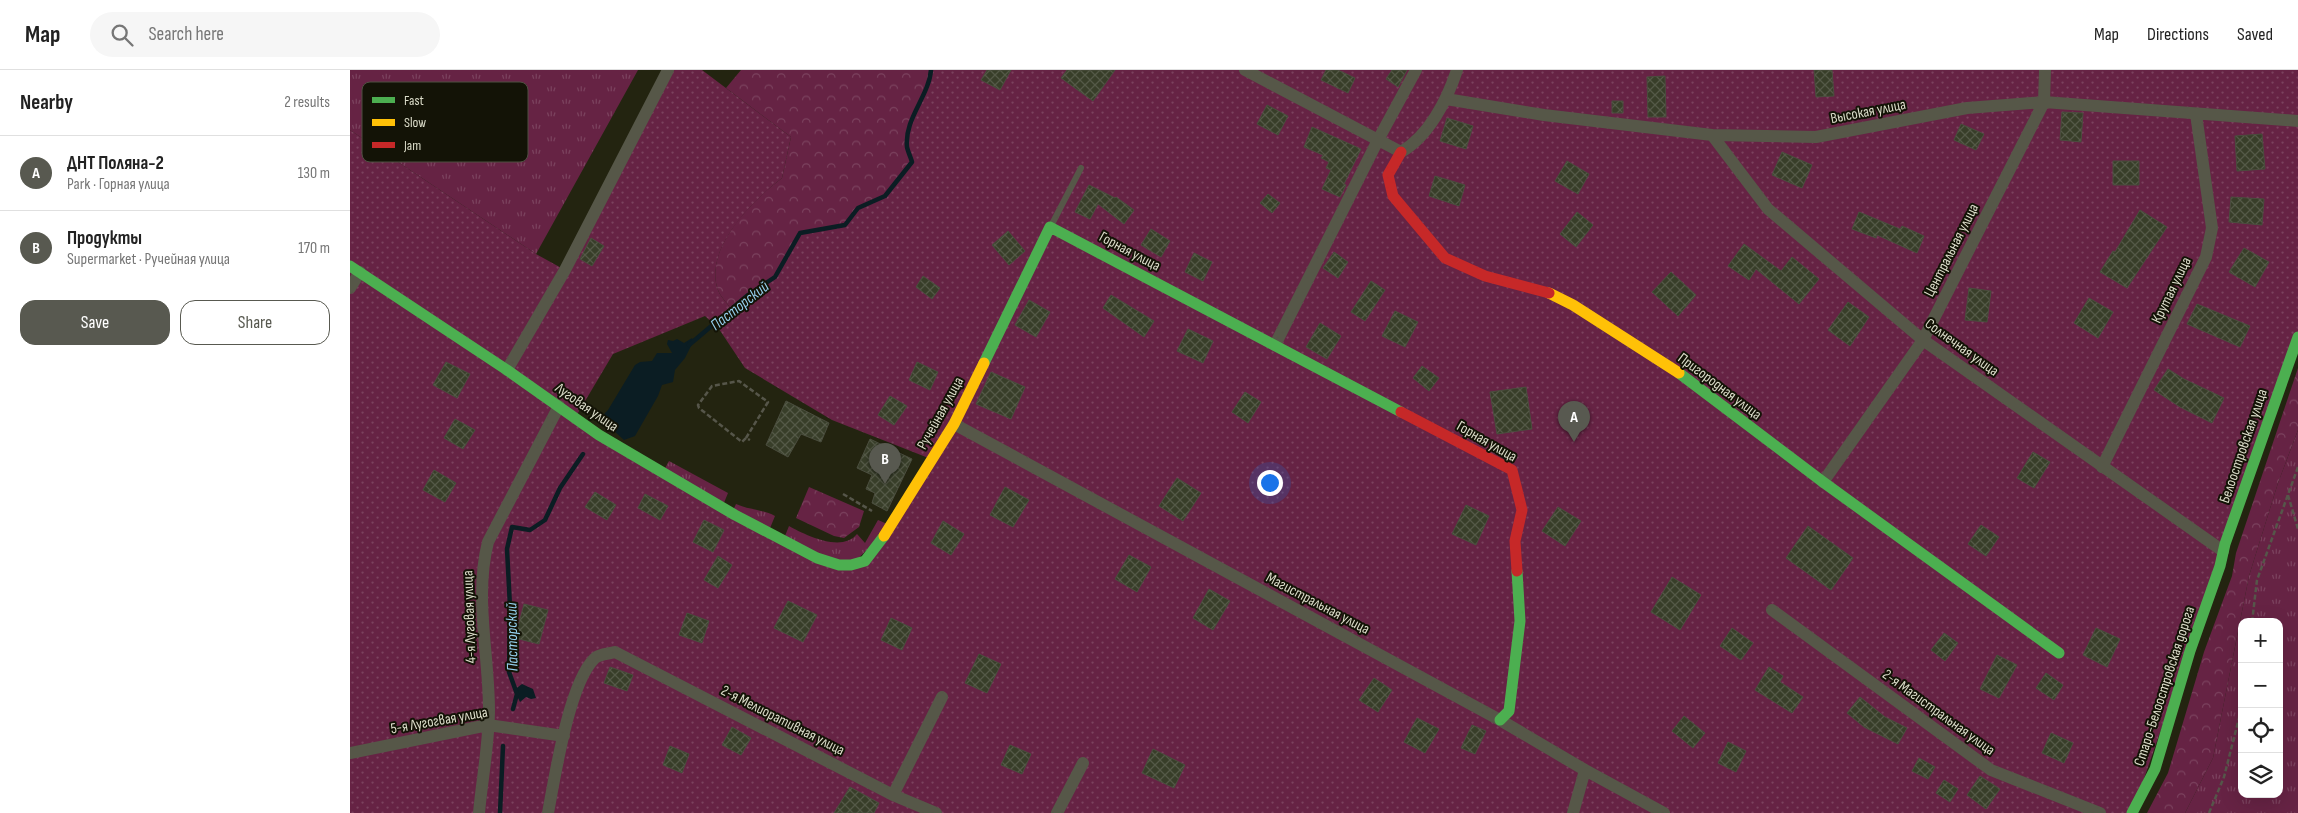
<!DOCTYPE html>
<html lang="en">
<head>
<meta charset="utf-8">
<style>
  :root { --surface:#fff; --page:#f6f6f6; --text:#222; --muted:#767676; --line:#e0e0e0; --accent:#585950 }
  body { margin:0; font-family:"Sofia Sans Condensed",sans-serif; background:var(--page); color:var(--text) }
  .controls { position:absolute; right:15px; bottom:15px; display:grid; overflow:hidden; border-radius:10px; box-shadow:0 5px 20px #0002 }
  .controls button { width:45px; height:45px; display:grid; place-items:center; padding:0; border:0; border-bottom:1px solid var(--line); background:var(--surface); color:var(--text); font:25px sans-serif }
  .you { position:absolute; left:919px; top:412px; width:18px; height:18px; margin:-12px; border:4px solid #fff; border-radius:50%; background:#1a73e8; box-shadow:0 0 0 8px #1a73e833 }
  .badge { display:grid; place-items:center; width:32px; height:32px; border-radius:50%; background:var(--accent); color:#fff; font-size:16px; font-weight:700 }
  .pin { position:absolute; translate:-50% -41px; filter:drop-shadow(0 1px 2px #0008) }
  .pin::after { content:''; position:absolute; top:26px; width:18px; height:15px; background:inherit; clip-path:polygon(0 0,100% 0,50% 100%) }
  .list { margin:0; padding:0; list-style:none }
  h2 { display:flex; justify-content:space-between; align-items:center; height:65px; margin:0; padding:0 20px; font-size:21px }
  h2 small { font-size:16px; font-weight:400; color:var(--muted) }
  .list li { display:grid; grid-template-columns:32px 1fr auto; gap:15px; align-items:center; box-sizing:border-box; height:75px; padding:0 20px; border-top:1px solid var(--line) }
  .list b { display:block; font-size:19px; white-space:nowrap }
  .list p { margin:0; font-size:16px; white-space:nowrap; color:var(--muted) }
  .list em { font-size:16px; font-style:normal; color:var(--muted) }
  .actions { display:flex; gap:10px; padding:15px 20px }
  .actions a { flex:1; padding:11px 0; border:1px solid var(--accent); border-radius:15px; text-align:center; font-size:18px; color:var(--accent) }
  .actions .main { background:var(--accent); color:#fff }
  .icon { flex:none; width:28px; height:28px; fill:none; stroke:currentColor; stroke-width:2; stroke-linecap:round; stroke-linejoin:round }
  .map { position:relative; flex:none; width:1948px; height:743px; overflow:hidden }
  header { display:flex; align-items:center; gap:30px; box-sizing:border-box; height:70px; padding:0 25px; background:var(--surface); border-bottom:1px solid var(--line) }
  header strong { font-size:24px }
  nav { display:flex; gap:28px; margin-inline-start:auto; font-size:18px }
  .search { width:350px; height:45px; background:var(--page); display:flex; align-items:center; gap:12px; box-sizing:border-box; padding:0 18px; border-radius:28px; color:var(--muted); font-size:19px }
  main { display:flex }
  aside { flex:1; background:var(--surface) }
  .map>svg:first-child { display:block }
  .grass { fill:url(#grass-tufts); fill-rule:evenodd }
  .forest { fill:url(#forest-crowns) }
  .garden { fill:url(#garden-dots); fill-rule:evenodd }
  .water { fill:#0b1d23 }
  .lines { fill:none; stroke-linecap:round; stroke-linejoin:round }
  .stream { stroke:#0b1d23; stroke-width:4.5 }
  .building { fill:url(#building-cross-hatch); stroke:#4a4d3e }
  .path { stroke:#56564a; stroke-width:2.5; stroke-dasharray:5 2.5; stroke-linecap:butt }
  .lane { stroke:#565748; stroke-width:6 }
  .street { stroke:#565748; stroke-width:12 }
  .fast { stroke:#4caf50; stroke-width:11 }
  .slow { stroke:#ffc107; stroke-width:11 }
  .jam { stroke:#c62828; stroke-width:11 }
  .labels { text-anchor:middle; stroke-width:4; stroke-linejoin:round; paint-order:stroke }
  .street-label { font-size:15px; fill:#dcddca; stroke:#131306 }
  .water-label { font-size:16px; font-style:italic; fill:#95cfed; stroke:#131306 }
  .key { fill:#131306; stroke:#4f5041; stroke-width:1 }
  .key-label { font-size:14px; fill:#dcddca }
</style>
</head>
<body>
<header>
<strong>Map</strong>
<div class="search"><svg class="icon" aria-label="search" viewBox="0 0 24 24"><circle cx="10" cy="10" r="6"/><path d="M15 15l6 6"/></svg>Search here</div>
<nav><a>Map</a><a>Directions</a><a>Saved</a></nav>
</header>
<main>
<aside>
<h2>Nearby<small>2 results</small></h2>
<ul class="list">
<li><span class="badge">A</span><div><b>ДНТ Поляна-2</b><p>Park · Горная улица</p></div><em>130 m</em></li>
<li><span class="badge">B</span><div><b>Продукты</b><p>Supermarket · Ручейная улица</p></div><em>170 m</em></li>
</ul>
<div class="actions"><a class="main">Save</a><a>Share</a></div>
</aside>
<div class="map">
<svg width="1948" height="743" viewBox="0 0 1948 743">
  <defs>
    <pattern id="grass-tufts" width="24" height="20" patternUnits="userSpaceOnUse" patternTransform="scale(1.25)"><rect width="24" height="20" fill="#662344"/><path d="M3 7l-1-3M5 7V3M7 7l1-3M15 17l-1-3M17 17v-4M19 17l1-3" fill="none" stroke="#7b425e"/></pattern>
    <pattern id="forest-crowns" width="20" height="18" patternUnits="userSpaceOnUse" patternTransform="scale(1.25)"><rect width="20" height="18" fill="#662344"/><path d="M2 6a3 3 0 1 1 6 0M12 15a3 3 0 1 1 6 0" fill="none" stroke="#7b425e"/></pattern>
    <pattern id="garden-dots" width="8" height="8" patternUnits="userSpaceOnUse" patternTransform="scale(1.25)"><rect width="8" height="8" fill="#662344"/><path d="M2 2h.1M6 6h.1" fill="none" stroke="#7b425e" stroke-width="1.8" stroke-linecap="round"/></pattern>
    <pattern id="building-cross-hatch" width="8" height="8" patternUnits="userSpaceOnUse" patternTransform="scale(1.25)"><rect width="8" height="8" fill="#383e29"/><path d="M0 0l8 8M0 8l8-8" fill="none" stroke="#545947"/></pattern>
  </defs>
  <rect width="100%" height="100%" fill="#232410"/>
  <path class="grass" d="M0,0H288L186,184L0,60Z
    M1948,360V743H1835L1863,688L1899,506L1928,413ZM1892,552H1929V724H1892Z
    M319,391L378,423L371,440L312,404Z
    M386,434C399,440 412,439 425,446L418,463L381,445Z
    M528,450L542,456L501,495L433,471L439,456C455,465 492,483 507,464L515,473Z"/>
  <path class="forest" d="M391,0H580V11L569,32L562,92L535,126L506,140L495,155L450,163L425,207L381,239C377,233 370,226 368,220C353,179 403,130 432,108L441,67L376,18Z
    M1948,298V360L1928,413L1899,506L1863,688L1835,743H1797L1818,703L1854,582L1882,506L1886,483Z
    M459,417L514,441L509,457L494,468L484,466L446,448Z"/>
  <path class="garden" d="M321,0H352L441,67L432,108C404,130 353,179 368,220C370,226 377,233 381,239L425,207L450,163L495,155L506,140L535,126L562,92L557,77L569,32L580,11V0H1948V266L1782,743H0V60L186,184L215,200ZM355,246L369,259L395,298L482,350L581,389L515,491L467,488L225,348L263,284Z"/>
  <path class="water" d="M342,268L343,272L335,288L325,300L323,312L312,315L308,326L285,366L274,370L264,361L255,358L252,346L258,340L285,295L290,292L302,291L307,283H322L317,274L318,270L323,271L327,269L334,273Z
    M172,614L183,619L186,628L181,629L176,627L170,632L164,620Z"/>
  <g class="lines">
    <path class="stream" d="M339,275L398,225L425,207L450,163L495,155L508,138L535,126L562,92C561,88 558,82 557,77C554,49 579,26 581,0
      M163,639L167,624L159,602L160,537L157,479L162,457L180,460L195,450L210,418L233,384
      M150,743L153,676"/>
  </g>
  <path class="building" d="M637,0H661L650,20L631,10Z
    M717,0H765L743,31L711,8Z
    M976,0H988L1005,8L998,23L971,10Z
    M1042,0H1057L1048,17L1036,9Z
    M1464,0H1482L1484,26L1466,27Z
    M1315,6L1316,47H1298L1297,7Z
    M1262,31H1273V43H1262Z
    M917,35L938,46L928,65L907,54Z
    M1712,42L1733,43L1731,72L1710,70Z
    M1097,48L1123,56L1116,79L1090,71Z
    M1611,54L1634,64L1626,80L1604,70Z
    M962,57L1011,79L994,114L996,115L990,127L972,119L981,100L976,98L979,92L971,88L973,85L954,77Z
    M1912,64L1915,99L1887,101L1885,66Z
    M1432,82L1462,95L1452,118L1422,105Z
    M1217,91L1239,104L1228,124L1205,111Z
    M1763,91H1789V115H1763Z
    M1085,106L1115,115L1109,136L1079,126Z
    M739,115L765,128L766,127L784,140L774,154L748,134L740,149L725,142Z
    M918,124L930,133L922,143L910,133Z
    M1881,127L1914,129L1912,155L1879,152Z
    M1790,140L1817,157L1777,218L1750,202L1763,181L1765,182Z
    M1227,142L1243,155L1226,177L1210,164Z
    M1509,142L1550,159L1552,156L1574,166L1567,183L1527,165L1526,168L1502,159Z
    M801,159L820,171L811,187L791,175Z
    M658,161L675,181L659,195L642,175Z
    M241,168L254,176L242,196L230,189Z
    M1394,174L1431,201L1442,187L1469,209L1449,234L1406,199L1399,210L1378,196Z
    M1894,178L1919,192L1905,217L1879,202Z
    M984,182L998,192L988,208L973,198Z
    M844,183L862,192L853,211L835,202Z
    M1321,202L1346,225L1328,246L1302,222Z
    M573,206L590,218L582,229L566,217Z
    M1021,211L1035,220L1015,251L1001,242Z
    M1619,218L1641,221L1637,252L1615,250Z
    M761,225L804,251L794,267L753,238Z
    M1739,228L1763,242L1748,268L1724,253Z
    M679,230L700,242L686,267L665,255Z
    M1498,232L1519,247L1500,276L1478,260Z
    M1847,234L1900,256L1890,277L1837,254Z
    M1045,241L1068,252L1055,277L1032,266Z
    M970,253L991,266L977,289L956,277Z
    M838,259L863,271L853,293L827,281Z
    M96,292L120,304L107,328L83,315Z
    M567,292L588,302L580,320L559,310Z
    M1072,296L1089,308L1079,321L1063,308Z
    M1818,299L1834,309L1874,328L1862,353L1830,337L1804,320Z
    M641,302L675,317L661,349L626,334Z
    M1176,317L1182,359L1147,364L1140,322Z
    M895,322L911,332L898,353L882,342Z
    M540,326L557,336L544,355L528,345Z
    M436,331L479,353L471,372L451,364L438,387L416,375Z
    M105,349L125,360L113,379L94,368Z
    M520,369L562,389L537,441L522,433L525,423L516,419L522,405L507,398Z
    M1683,382L1700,392L1684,418L1667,408Z
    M84,400L106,413L95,432L73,420Z
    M827,408L851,423L833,451L809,436Z
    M655,417L679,430L663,457L640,445Z
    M245,422L266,435L257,450L235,437Z
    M295,424L318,436L310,450L288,438Z
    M1116,435L1139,446L1126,475L1102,464Z
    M1208,437L1231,451L1215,476L1192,461Z
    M354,450L374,460L363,482L343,472Z
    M593,451L614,464L601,485L581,473Z
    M1631,455L1649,467L1636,486L1618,474Z
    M1458,456L1503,488L1481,520L1436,488Z
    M779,485L801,497L787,522L765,509Z
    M368,486L382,495L368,518L354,510Z
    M1322,507L1351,525L1330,560L1301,542Z
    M859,519L880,531L863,560L843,548Z
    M438,531L467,545L453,572L424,558Z
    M174,534L198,540L189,574L165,568Z
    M337,543L359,551L352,573L329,565Z
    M541,548L562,558L552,580L531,570Z
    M1382,558L1403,573L1391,590L1370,576Z
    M1746,558L1770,569L1757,597L1733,585Z
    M1594,563L1608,573L1595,591L1581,580Z
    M629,584L651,594L637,623L615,613Z
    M1647,585L1667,595L1649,628L1630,619Z
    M260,597L283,605L277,621L254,613Z
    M1419,597L1433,606L1430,612L1453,627L1442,643L1405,620Z
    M1696,603L1713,615L1704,630L1686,618Z
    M1024,608L1042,620L1028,642L1009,630Z
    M1510,627L1535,647L1557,658L1548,674L1514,657L1497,643Z
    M1334,646L1355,663L1343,678L1322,661Z
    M1067,648L1089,659L1075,683L1054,672Z
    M1122,655L1136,661L1125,684L1111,678Z
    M382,657L401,668L391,685L372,675Z
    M1701,663L1723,673L1714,693L1692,683Z
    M1378,672L1396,681L1386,702L1368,693Z
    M660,675L681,684L672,704L651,695Z
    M320,676L339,684L332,703L313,695Z
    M803,679L835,695L824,718L792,703Z
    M1569,688L1585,697L1578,709L1562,701Z
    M1630,706L1650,719L1636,739L1617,725Z
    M1594,710L1608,719L1600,732L1586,723Z
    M500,717L529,733L524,743H484Z"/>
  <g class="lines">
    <path class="path" d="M396,368L418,332L389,311L362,316L348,335L349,338L392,372L396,368L400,370
      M493,424L522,441
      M1938,425L1948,459
      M1902,552L1907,510L1948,397
      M1859,743L1874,707L1889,648L1892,609"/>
    <path class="lane" d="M701,156L731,98"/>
    <path class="street" d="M895,0L1051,82C1079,66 1097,30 1107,0
      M1096,29L1194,45L1362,65L1466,67L1617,38L1694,32L1948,51
      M1362,65L1418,139L1573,270L1873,481
      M0,218L10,202
      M925,275L1028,70L1066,0
      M157,300L215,200L318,0
      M604,354L1150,650L1235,700L1314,743
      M1752,397L1856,187L1862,158L1846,44
      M1473,412L1573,270L1694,32L1695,0
      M1422,540L1641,700L1750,743
      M0,683L138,655L214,666
      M543,725L592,627
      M129,743C132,709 139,674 139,640C139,584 124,527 138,472L209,336
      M198,743C205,706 219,614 244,589C248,584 259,584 265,582L543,725L586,743
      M707,743L733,693
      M1223,743L1235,700"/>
    <path class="fast" d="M0,196L157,300L249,365L385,445L467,488L489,495H501L515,491L534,466
      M634,293L700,157L1051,342
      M1329,303L1473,412L1709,583
      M1150,650L1159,641L1170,551L1167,501
      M1782,743L1805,699L1840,581L1870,496L1875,474L1948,267"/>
    <path class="slow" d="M1199,223L1223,235L1329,303
      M534,466L604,354L634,293"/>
    <path class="jam" d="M1051,82L1038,105L1043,126L1095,188L1135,206L1199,223
      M1051,342L1162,400L1172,440L1165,471L1167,501"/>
  </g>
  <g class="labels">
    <g class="street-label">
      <text transform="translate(1518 41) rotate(-11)" y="5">Высокая улица</text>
      <text transform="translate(1601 180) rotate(-63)" y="5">Центральная улица</text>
      <text transform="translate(780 181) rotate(28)" y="5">Горная улица</text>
      <text transform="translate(1821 220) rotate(-64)" y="5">Крутая улица</text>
      <text transform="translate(1612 277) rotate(36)" y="5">Солнечная улица</text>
      <text transform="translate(1370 316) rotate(37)" y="5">Пригородная улица</text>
      <text transform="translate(237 337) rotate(35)" y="5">Луговая улица</text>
      <text transform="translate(590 343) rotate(-61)" y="5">Ручейная улица</text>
      <text transform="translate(1137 371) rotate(30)" y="5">Горная улица</text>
      <text transform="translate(1893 376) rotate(-71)" y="5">Белоостровская улица</text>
      <text transform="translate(968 533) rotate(28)" y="5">Магистральная улица</text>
      <text transform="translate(119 547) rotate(-92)" y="5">4-я Луговая улица</text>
      <text transform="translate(1814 616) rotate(-72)" y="5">Старо-Белоостровская дорога</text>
      <text transform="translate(1589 642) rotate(36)" y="5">2-я Магистральная улица</text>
      <text transform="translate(89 650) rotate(-10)" y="5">5-я Лугогвая улица</text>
      <text transform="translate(433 650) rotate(27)" y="5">2-я Мелиоративная улица</text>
    </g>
    <g class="water-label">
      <text transform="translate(389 235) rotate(-38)" y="6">Пасторский</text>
      <text transform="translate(161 567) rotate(-91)" y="6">Пасторский</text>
    </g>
  </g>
  <rect x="12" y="12" width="166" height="80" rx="8" class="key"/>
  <rect x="22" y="27" width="23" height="6" fill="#4caf50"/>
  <rect x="22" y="49" width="23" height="7" fill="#ffc107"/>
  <rect x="22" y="72" width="23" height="6" fill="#c62828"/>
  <g class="key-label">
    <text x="54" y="35">Fast</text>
    <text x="54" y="57">Slow</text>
    <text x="54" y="80">Jam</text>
  </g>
</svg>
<div class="controls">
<button>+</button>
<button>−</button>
<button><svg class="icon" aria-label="locate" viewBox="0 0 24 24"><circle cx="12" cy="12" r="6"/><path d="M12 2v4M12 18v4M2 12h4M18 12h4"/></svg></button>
<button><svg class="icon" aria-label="layers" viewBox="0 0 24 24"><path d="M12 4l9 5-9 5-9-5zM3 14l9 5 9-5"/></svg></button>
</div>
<div class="you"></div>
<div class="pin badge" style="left:1224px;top:372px">A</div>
<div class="pin badge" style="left:535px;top:414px">B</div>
</div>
</main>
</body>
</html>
